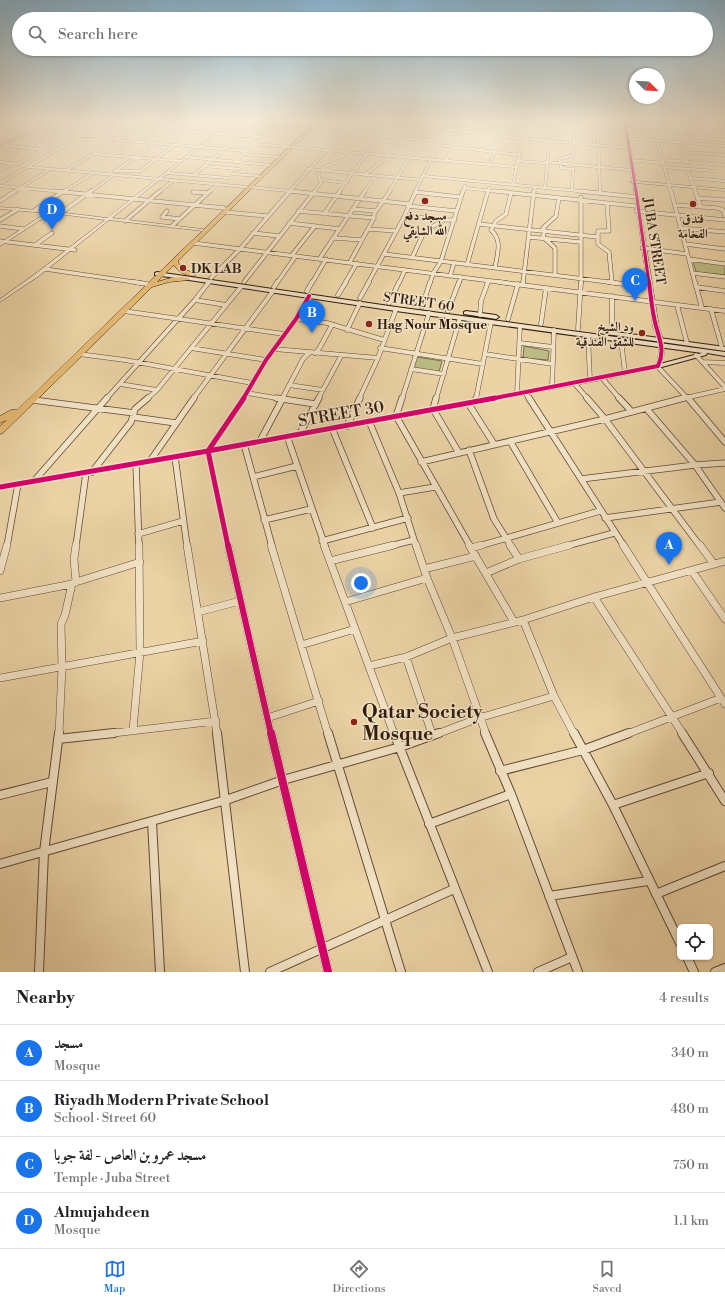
<!DOCTYPE html>
<html lang="en">
<head>
<meta charset="utf-8">
<style>
  :root { --surface:#fff; --page:#f2f2f2; --text:#202124; --muted:#757577; --line:#e0e0e0; --accent:#1a73e8 }
  body { margin:0; font-family:"Libre Bodoni",Amiri,serif; background:var(--page); color:var(--text) }
  .controls { position:absolute; right:12px; bottom:12px; display:grid; overflow:hidden; border-radius:6px; box-shadow:0 1px 3px #0004 }
  .controls button { width:36px; height:36px; display:grid; place-items:center; padding:0; border:0; border-bottom:1px solid var(--line); background:var(--surface); color:var(--text); font:20px sans-serif }
  .compass { position:absolute; left:629px; top:68px; width:36px; height:36px; border-radius:50%; background:var(--surface); box-shadow:0 1px 3px #0004; rotate:114deg }
  .you { position:absolute; left:361px; top:583px; width:14px; height:14px; margin:-10px; border:3px solid #fff; border-radius:50%; background:#1a73e8; box-shadow:0 0 0 6px #1a73e833 }
  .badge { display:grid; place-items:center; width:26px; height:26px; border-radius:50%; background:var(--accent); color:#fff; font-size:13px; font-weight:700 }
  .pin { position:absolute; translate:-50% -33px; filter:drop-shadow(0 1px 2px #0008) }
  .pin::after { content:''; position:absolute; top:21px; width:14px; height:12px; background:inherit; clip-path:polygon(0 0,100% 0,50% 100%) }
  .list { margin:0; padding:0; list-style:none }
  h2 { display:flex; justify-content:space-between; align-items:center; height:52px; margin:0; padding:0 16px; font-size:17px }
  h2 small { font-size:13px; font-weight:400; color:var(--muted) }
  .list li { display:grid; grid-template-columns:26px 1fr auto; gap:12px; align-items:center; box-sizing:border-box; height:56px; padding:0 16px; border-top:1px solid var(--line) }
  .list b { display:block; font-size:15px; white-space:nowrap }
  .list p { margin:0; font-size:13px; white-space:nowrap; color:var(--muted) }
  .list em { font-size:13px; font-style:normal; color:var(--muted) }
  .icon { flex:none; width:22px; height:22px; fill:none; stroke:currentColor; stroke-width:2; stroke-linecap:round; stroke-linejoin:round }
  .map { position:relative; flex:none; width:725px; height:972px; overflow:hidden }
  .search { position:absolute; background:var(--surface); box-shadow:0 1px 3px #0004; left:12px; right:12px; top:12px; height:44px; display:flex; align-items:center; gap:10px; box-sizing:border-box; padding:0 14px; border-radius:22px; color:var(--muted); font-size:15px }
  .sheet { height:276px; background:var(--surface) }
  nav { display:flex; justify-content:space-around; align-items:center; box-sizing:border-box; height:56px; border-top:1px solid var(--line); background:var(--surface); font-size:11px; color:var(--muted) }
  nav a { display:grid; justify-items:center; gap:2px }
  nav .on { color:var(--accent) }
  .map>svg:first-child { display:block }
  .green { fill:#bcbb84; stroke:#766c4a }
  .lines { fill:none; stroke-linecap:round; stroke-linejoin:round }
  .minor-far5-casing { stroke:#604a35; stroke-width:3 }
  .minor-far4-casing { stroke:#604a35; stroke-width:4.5 }
  .minor-far3-casing { stroke:#604a35; stroke-width:5 }
  .minor-far2-casing { stroke:#604a35; stroke-width:7 }
  .minor-far1-casing { stroke:#604a35; stroke-width:8 }
  .minor-casing { stroke:#604a35; stroke-width:10 }
  .tertiary-casing { stroke:#604a35; stroke-width:1 }
  .secondary-casing { stroke:#311c0f; stroke-width:2 }
  .trunk-casing { stroke:#311c0f; stroke-width:1 }
  .minor-far5 { stroke:#f2e2c5; stroke-width:2.5 }
  .minor-far4 { stroke:#f2e2c5; stroke-width:3.5 }
  .minor-far3 { stroke:#f2e2c5; stroke-width:4 }
  .minor-far2 { stroke:#f2e2c5; stroke-width:5.5 }
  .minor-far1 { stroke:#f2e2c5; stroke-width:7 }
  .minor { stroke:#f2e2c5; stroke-width:8 }
  .tertiary { fill:#f2e2c5; fill-rule:evenodd }
  .secondary { fill:#f2e2c5; fill-rule:evenodd }
  .trunk { fill:#e6ba73; fill-rule:evenodd }
  .cycleway-far5-casing { stroke:#f2e2c5; stroke-width:3.5 }
  .cycleway-far4-casing { stroke:#f2e2c5; stroke-width:4.5 }
  .cycleway-far3-casing { stroke:#f2e2c5; stroke-width:6 }
  .cycleway-far2-casing { stroke:#f2e2c5; stroke-width:8 }
  .cycleway-far1-casing { stroke:#f2e2c5; stroke-width:8 }
  .cycleway-casing { stroke:#f2e2c5; stroke-width:10 }
  .cycleway-far5 { stroke:#d6006c; stroke-width:2.5 }
  .cycleway-far4 { stroke:#d6006c; stroke-width:3 }
  .cycleway-far3 { stroke:#d6006c; stroke-width:4 }
  .cycleway-far2 { stroke:#d6006c; stroke-width:5 }
  .cycleway-far1 { stroke:#d6006c; stroke-width:6 }
  .cycleway { stroke:#d6006c; stroke-width:8 }
  .poi-dot { fill:#8f2418; stroke:#f2e2c5; stroke-width:1.5 }
  .labels { text-anchor:middle; stroke-width:3; stroke-linejoin:round; paint-order:stroke }
  .far-poi-label { font-size:13px; font-weight:bold; fill:#311c0f; stroke:#f2e2c5 }
  .far-street-label { font-size:13px; fill:#311c0f; stroke:#f2e2c5 }
  .street-label { font-size:16px; fill:#311c0f; stroke:#f2e2c5 }
  .near-poi-label { font-size:19px; font-weight:bold; fill:#311c0f; stroke:#f2e2c5; text-anchor:start }
</style>
</head>
<body>
<div class="map">
<svg width="725" height="972" viewBox="0 0 725 972">
  <rect width="100%" height="100%" fill="#ebd3a6"/>
  <filter id="stains"><feTurbulence type="fractalNoise" baseFrequency=".005" numOctaves="4"/><feColorMatrix values="0 0 0 0 .2 0 0 0 0 .09 0 0 0 0 .02 0 0 0 .5 -.17"/></filter>
  <radialGradient id="worn" r=".72"><stop offset=".6" stop-color="#630" stop-opacity="0"/><stop offset="1" stop-color="#630" stop-opacity=".3"/></radialGradient>
  <path class="green" d="M693,261L725,265V275L696,272Z
    M524,346L549,351L548,360L523,358Z
    M417,357L442,361L439,372L413,368Z"/>
  <g class="lines">
    <defs>
      <path id="minor-far5" d="M84,121L160,127
        M399,121L525,131
        M459,121L478,122
        M509,121L528,122
        M527,121L624,128
        M622,121L653,123
        M652,121L671,192
        M671,121L686,162
        M702,121L725,122
        M541,122L550,130L545,188
        M63,123L98,126
        M408,125L426,127L424,131L427,133L462,134L464,131
        M691,125L725,128
        M311,127L331,129L334,132L400,138
        M497,128L500,121
        M158,129L260,137
        M501,129L498,136L629,148
        M447,130L479,133
        M655,130L713,134
        M31,132L118,138
        M46,133L66,122
        M59,134L75,124
        M677,136L725,140
        M400,138L441,141
        M625,138L725,146
        M116,140L247,151
        M139,142L171,121
        M159,143L192,121
        M254,144L289,147
        M4,145L42,150
        M439,145L519,155
        M28,147L54,133
        M291,147L516,167
        M682,152L725,155
        M94,154L181,161
        M243,154L278,157
        M186,157L269,165
        M446,160L454,147
        M628,160L664,163
        M663,160L725,165
        M517,161L546,163
        M0,162L19,164
        M235,162L276,122
        M546,162L630,170
        M17,164L68,135
        M489,164L495,153
        M204,166L239,169
        M29,167L246,187
        M664,167L714,171
        M308,169L421,180
        M687,169L696,192
        M0,170L12,164
        M67,170L147,121
        M115,171H140L175,145
        M114,172L155,143
        M167,173L229,178
        M233,174L258,176
        M194,175L257,121
        M364,175L386,159L411,121
        M423,176L589,192
        M690,178L725,181
        M322,180L346,183
        M0,183L107,121
        M513,184L527,121
        M0,186L64,192
        M250,187L300,192
        M464,188L505,192
        M572,190L573,169L561,168L560,159L573,155L575,121
        M14,192L50,169
        M63,192L93,173
        M90,192L114,175
        M159,192L174,180
        M193,192H198
        M209,192L218,184
        M289,192L335,141L348,136L352,130L348,126L352,121
        M314,192L321,183L318,174L324,167L339,161L371,121
        M339,192C350,177 361,160 373,146C377,140 385,140 390,133L386,128L391,121
        M364,192L371,182
        M389,192L415,148L426,143L433,133
        M415,192H418
        M415,192L431,159L451,125
        M463,192L465,186
        M488,192L489,188
        M534,192L535,187
        M600,192L598,133L607,134L608,125L600,121"/>
      <path id="minor-far4" d="M54,191L224,208
        M290,191L409,204
        M495,191L635,206
        M579,191L637,197
        M600,191V193
        M671,191L695,283
        M695,191L701,207
        M193,192L208,193
        M415,192L460,197
        M697,198L725,200
        M0,201L15,191
        M607,203L609,231H598V244L609,252L612,282
        M675,205L717,208L723,210L725,216
        M408,206L456,211
        M353,209L376,211
        M35,210L64,191
        M167,211L162,217L180,219
        M298,211L374,218
        M636,211L725,220
        M225,212L267,216
        M61,213L91,191
        M324,214L340,191
        M404,217L426,218
        M0,220L18,209
        M125,221L160,191
        M289,223L340,229
        M479,224L597,237
        M0,226L23,229
        M172,226L210,191
        M680,228L725,232
        M369,229L396,231
        M253,233L279,236
        M529,237L580,242
        M335,238L362,240
        M0,241L75,250
        M193,243L507,283
        M685,244L725,249
        M35,245L52,233
        M642,248L687,254
        M384,254L616,283
        M320,258L365,191
        M412,258L424,232L443,220H455
        M689,259L725,264
        M350,262L374,218V214L390,191
        M467,265L488,191
        M495,268C497,254 503,241 491,230L496,221L506,214L511,193
        M45,269L141,283
        M692,273L725,277
        M555,275V248L544,238L543,235L545,231L543,228L556,216L559,198
        M450,276L454,263
        M211,278L240,249L290,191
        M244,282L315,191
        M277,283L295,257L292,255L315,226
        M312,283L326,259
        M345,283L357,263
        M368,283L404,217L416,191
        M399,283L405,270
        M430,283L433,274L441,261L463,191
        M459,283L461,277
        M487,283L488,281
        M523,283L534,191
        M581,283V197"/>
      <path id="minor-far3" d="M134,282L147,284
        M499,282L725,311
        M608,282L647,287
        M695,282L702,308
        M523,285V282
        M274,287L277,282
        M696,287L725,291
        M307,291L312,282
        M338,295L346,282
        M612,296V333
        M360,298L369,282
        M195,300L226,305
        M389,303L399,282
        M677,305L687,343
        M422,307L430,282
        M711,309L722,348
        M124,311L284,334
        M448,311L459,282
        M480,315L481,301L488,282
        M296,319L327,323L384,340
        M508,319L518,284
        M541,324L546,288
        M578,329L581,282
        M347,330L360,303
        M588,335L590,380
        M621,340L625,373
        M520,343L553,347
        M191,348L266,360
        M380,348L483,364
        M274,349L378,358
        M315,353L319,349L332,325
        M79,354L125,360L252,383
        M485,354L553,364
        M696,355L725,387
        M703,362L725,363
        M657,366L688,399
        M411,369L444,374
        M602,378L620,399
        M574,383L588,399
        M120,384L157,390
        M289,385L323,390
        M552,387L554,330
        M525,392L529,399
        M247,393L282,399
        M517,394L520,326
        M106,399L195,300L209,282
        M147,399L157,390L241,287
        M193,399L273,291
        M243,399L266,360L296,319L309,296
        M282,399L303,359L309,353
        M318,399L341,356
        M359,399L378,358L396,309
        M402,399L429,313
        M436,399L460,318
        M476,399L491,322
        M681,399L725,389"/>
      <path id="minor-far2" d="M276,398L315,404
        M402,398L396,416L470,546
        M436,398L433,409L459,453
        M529,398L624,546
        M587,398L605,419L700,546
        M619,398L632,412
        M688,398L725,442
        M33,400L134,413
        M475,402L476,398
        M468,403L494,444
        M646,408L695,465L725,508
        M133,417L176,423
        M369,421L399,493L416,546
        M347,426L360,398
        M332,428L373,528
        M300,433L319,398
        M287,436L325,546
        M260,441L283,398
        M510,441L558,523
        M244,444L272,546
        M469,450L494,519L511,546
        M175,457L187,546
        M150,461L194,398
        M421,462L605,419L684,398
        M136,464L139,546
        M92,472L131,422L135,409L148,398
        M253,477L297,466
        M581,479L695,465L725,463
        M34,481L107,398
        M399,493L435,487
        M605,518L721,502
        M264,520L311,509
        M138,534L183,521
        M322,541L408,518
        M7,546L18,484
        M76,546L86,473
        M228,546L208,451L244,398
        M390,546L414,540
        M479,546L600,511
        M566,546L614,533"/>
      <path id="minor-far1" d="M187,545L217,734
        M228,545L271,734
        M271,545L328,734
        M324,545L394,734
        M416,545L427,578L452,638L486,734
        M469,545L514,622
        M510,545L519,559
        M623,545L725,704
        M700,545L714,564
        M471,548L482,545
        M330,561L394,545
        M424,569L476,556
        M0,571L7,545
        M692,571L725,619
        M486,573L519,559L570,545
        M76,582L140,562
        M594,597L683,734
        M0,598L72,584
        M345,602L427,578
        M198,612L240,601
        M523,620L554,696L574,734
        M301,645L355,629
        M406,657L432,734
        M369,666L406,657L452,638L523,620L594,597L725,561
        M0,678L203,641
        M267,718L319,701
        M133,730L140,652L139,545
        M59,734L62,667L61,624L65,615L72,584L76,582L74,559L76,545
        M105,734L216,721
        M437,734L479,718L554,696
        M627,734L721,698"/>
      <path id="minor" d="M217,733L245,972
        M271,733L328,972
        M328,733L401,972
        M394,733L488,972
        M431,733L432,735
        M485,733L511,794L578,972
        M574,733L613,805L680,943
        M682,733L725,801
        M58,739L114,733
        M500,771L583,750L629,733
        M0,795L52,782
        M613,805L709,773
        M152,822L160,972
        M429,824L511,794
        M0,864L226,800L283,780L400,747L439,733
        M656,894L725,866
        M549,896L648,881
        M687,957L694,972
        M39,972L44,852L59,733
        M270,972L454,889
        M538,972L572,957
        M715,972L725,968"/>
      <path id="tertiary" d="M52,121H54L0,148V146Z
        M231,121H233L112,218L202,229H203V231L109,220L39,276L0,302V299L35,274L105,220L51,213L0,246V243L46,213L0,209V207L50,211L107,218Z
        M260,121H266L315,125L314,126Z
        M624,121H626L636,181L725,189V191L636,183L659,327C664,341 667,353 660,367L602,380L208,453L0,490V484L208,449L602,376L656,365C661,352 659,340 653,327L633,183L630,182L632,181Z"/>
      <path id="secondary" d="M157,272L396,307L725,352V356L707,353L706,355L658,368L656,367V365L702,353L396,311L155,275V273Z
        M466,311L496,315L499,317L496,319L464,314V312Z
        M601,330L725,347V351L599,333V331Z"/>
      <path id="trunk" d="M316,121H320L178,261L180,267L195,274V276C188,277 177,271 174,265L157,282C166,279 182,274 190,279L189,280L169,282L152,287L3,433L0,434V426L7,420L0,423V416L11,410H17Z"/>
    </defs>
    <use href="#minor-far5" class="minor-far5-casing"/>
    <use href="#minor-far4" class="minor-far4-casing"/>
    <use href="#minor-far3" class="minor-far3-casing"/>
    <use href="#minor-far2" class="minor-far2-casing"/>
    <use href="#minor-far1" class="minor-far1-casing"/>
    <use href="#minor" class="minor-casing"/>
    <use href="#tertiary" class="tertiary-casing"/>
    <use href="#secondary" class="secondary-casing"/>
    <use href="#trunk" class="trunk-casing"/>
    <use href="#minor-far5" class="minor-far5"/>
    <use href="#minor-far4" class="minor-far4"/>
    <use href="#minor-far3" class="minor-far3"/>
    <use href="#minor-far2" class="minor-far2"/>
    <use href="#minor-far1" class="minor-far1"/>
    <use href="#minor" class="minor"/>
    <use href="#tertiary" class="tertiary"/>
    <use href="#secondary" class="secondary"/>
    <use href="#trunk" class="trunk"/>
    <defs>
      <path id="cycleway-far5" d="M625,121L636,192"/>
      <path id="cycleway-far4" d="M636,191L649,283"/>
      <path id="cycleway-far3" d="M243,399L266,360L296,319L309,296
        M490,399L658,366C665,351 660,341 656,326C652,312 651,297 649,282"/>
      <path id="cycleway-far2" d="M0,487L208,451L495,398
        M228,546L208,451L244,398"/>
      <path id="cycleway-far1" d="M228,545L271,734"/>
      <path id="cycleway" d="M271,733L328,972"/>
    </defs>
    <use href="#cycleway-far5" class="cycleway-far5-casing"/>
    <use href="#cycleway-far4" class="cycleway-far4-casing"/>
    <use href="#cycleway-far3" class="cycleway-far3-casing"/>
    <use href="#cycleway-far2" class="cycleway-far2-casing"/>
    <use href="#cycleway-far1" class="cycleway-far1-casing"/>
    <use href="#cycleway" class="cycleway-casing"/>
    <use href="#cycleway-far5" class="cycleway-far5"/>
    <use href="#cycleway-far4" class="cycleway-far4"/>
    <use href="#cycleway-far3" class="cycleway-far3"/>
    <use href="#cycleway-far2" class="cycleway-far2"/>
    <use href="#cycleway-far1" class="cycleway-far1"/>
    <use href="#cycleway" class="cycleway"/>
  </g>
  <linearGradient id="sky" x2="0" y2="1"><stop stop-color="#88b5d1"/><stop offset="0.47" stop-color="#f6ebd7"/><stop offset="1" stop-color="#f6ebd7" stop-opacity="0"/></linearGradient>
  <rect width="725" height="257" fill="url(#sky)"/>
  <g class="poi-dot">
    <circle cx="425" cy="201" r="4"/>
    <circle cx="693" cy="204" r="4"/>
    <circle cx="183" cy="268" r="4"/>
    <circle cx="369" cy="324" r="4"/>
    <circle cx="642" cy="333" r="4"/>
    <circle cx="354" cy="722" r="4"/>
  </g>
  <g class="labels">
    <g class="far-poi-label">
      <text x="425" y="220">مسجد دفع<tspan x="425" dy="15">الله الشايقي</tspan></text>
      <text x="693" y="223">فندق<tspan x="693" dy="15">الفخامة</tspan></text>
      <text x="191" y="273" text-anchor="start">DK LAB</text>
      <text x="377" y="329" text-anchor="start">Hag Nour Mosque</text>
      <text x="634" y="331" text-anchor="end">ود الشيخ<tspan x="634" dy="15">للشقق الفندقية</tspan></text>
    </g>
    <g class="far-street-label">
      <text transform="translate(655 241) rotate(81)" y="5">JUBA STREET</text>
      <text transform="translate(419 301) rotate(8)" y="5">STREET 60</text>
    </g>
    <g class="street-label">
      <text transform="translate(341 413) rotate(-10)" y="6">STREET 30</text>
    </g>
    <g class="near-poi-label">
      <text x="362" y="718">Qatar Society<tspan x="362" dy="22">Mosque</tspan></text>
    </g>
  </g>
  <rect width="100%" height="100%" filter="url(#stains)"/>
  <rect width="100%" height="100%" fill="url(#worn)"/>
</svg>
<div class="controls">
<button><svg class="icon" aria-label="locate" viewBox="0 0 24 24"><circle cx="12" cy="12" r="6"/><path d="M12 2v4M12 18v4M2 12h4M18 12h4"/></svg></button>
</div>
<svg class="compass" viewBox="-18 -18 36 36"><path d="M0-13l5 13h-10z" fill="#e53935"/><path d="M0 13l5-13h-10z" fill="#757577"/></svg>
<div class="you"></div>
<div class="pin badge" style="left:669px;top:565px">A</div>
<div class="pin badge" style="left:312px;top:333px">B</div>
<div class="pin badge" style="left:635px;top:301px">C</div>
<div class="pin badge" style="left:52px;top:230px">D</div>
<div class="search"><svg class="icon" aria-label="search" viewBox="0 0 24 24"><circle cx="10" cy="10" r="6"/><path d="M15 15l6 6"/></svg>Search here</div>
</div>
<section class="sheet">
<h2>Nearby<small>4 results</small></h2>
<ul class="list">
<li><span class="badge">A</span><div><b>مسجد</b><p>Mosque</p></div><em>340 m</em></li>
<li><span class="badge">B</span><div><b>Riyadh Modern Private School</b><p>School · Street 60</p></div><em>480 m</em></li>
<li><span class="badge">C</span><div><b>مسجد عمرو بن العاص - لفة جوبا</b><p>Temple · Juba Street</p></div><em>750 m</em></li>
<li><span class="badge">D</span><div><b>Almujahdeen</b><p>Mosque</p></div><em>1.1 km</em></li>
</ul>
</section>
<nav>
<a class="on"><svg class="icon" aria-label="map" viewBox="0 0 24 24"><path d="M3 6l6-2 6 2 6-2v14l-6 2-6-2-6 2zM9 4v14M15 6v14"/></svg>Map</a>
<a><svg class="icon" aria-label="directions" viewBox="0 0 24 24"><path d="M12 3l9 9-9 9-9-9zM9 14v-3h6M13 9l2 2-2 2"/></svg>Directions</a>
<a><svg class="icon" aria-label="saved" viewBox="0 0 24 24"><path d="M7 4h10v16l-5-4-5 4z"/></svg>Saved</a>
</nav>
</body>
</html>
